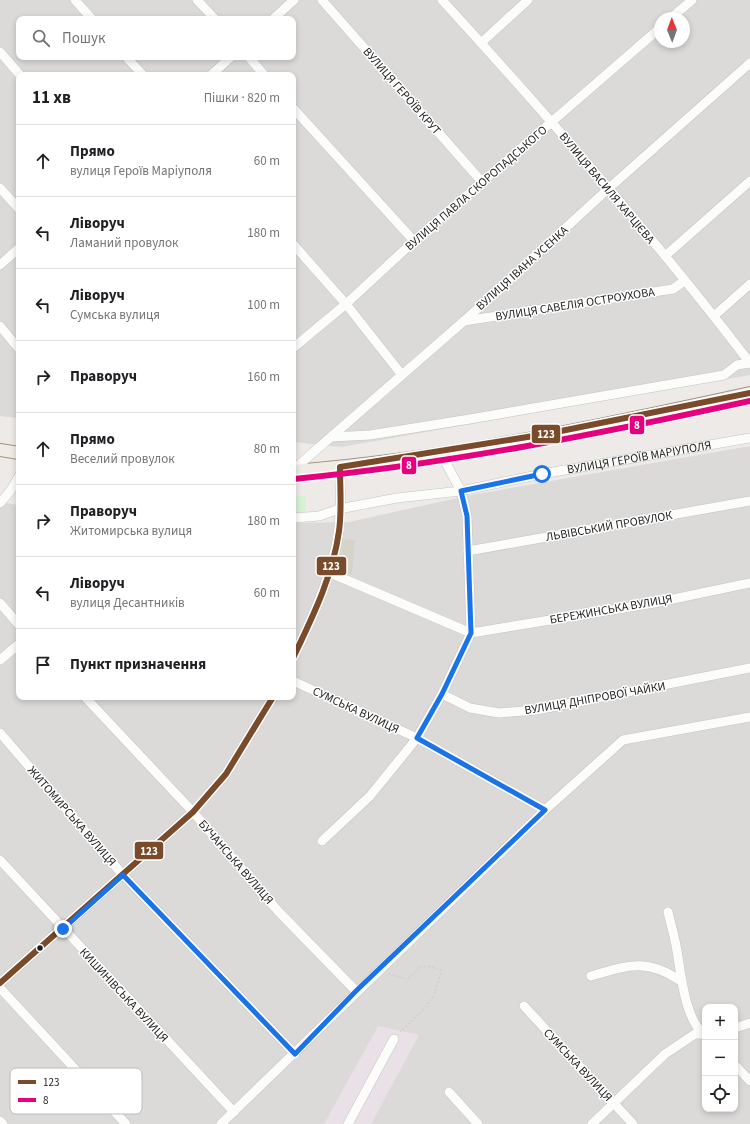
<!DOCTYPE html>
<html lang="uk">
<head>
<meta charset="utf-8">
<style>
  :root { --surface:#fff; --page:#f2f2f2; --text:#202124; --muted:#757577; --line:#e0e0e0 }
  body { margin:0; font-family:"Source Sans 3",sans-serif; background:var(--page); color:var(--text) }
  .controls { position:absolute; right:12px; bottom:12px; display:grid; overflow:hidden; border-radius:8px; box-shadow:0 2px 6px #0003 }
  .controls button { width:36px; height:36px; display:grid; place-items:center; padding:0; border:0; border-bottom:1px solid var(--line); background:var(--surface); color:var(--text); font:20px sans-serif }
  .compass { position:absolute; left:654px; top:12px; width:36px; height:36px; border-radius:50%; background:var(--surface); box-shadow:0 2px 6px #0003; rotate:359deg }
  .stop { position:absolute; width:12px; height:12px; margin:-9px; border:3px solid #1a73e8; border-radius:50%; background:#fff }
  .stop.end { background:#1a73e8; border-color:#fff; box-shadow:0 1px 4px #0008 }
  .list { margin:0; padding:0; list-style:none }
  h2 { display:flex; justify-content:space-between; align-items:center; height:52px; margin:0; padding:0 16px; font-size:17px }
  h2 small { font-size:13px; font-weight:400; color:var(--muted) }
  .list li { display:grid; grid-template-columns:26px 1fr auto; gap:12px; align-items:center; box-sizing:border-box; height:72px; padding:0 16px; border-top:1px solid var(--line) }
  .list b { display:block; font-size:15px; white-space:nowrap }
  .list p { margin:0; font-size:13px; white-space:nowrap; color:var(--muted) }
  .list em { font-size:13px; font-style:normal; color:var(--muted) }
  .icon { flex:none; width:22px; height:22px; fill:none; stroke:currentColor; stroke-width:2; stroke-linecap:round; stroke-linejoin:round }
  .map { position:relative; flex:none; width:750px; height:1124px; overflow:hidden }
  .search { position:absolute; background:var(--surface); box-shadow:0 2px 6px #0003; left:16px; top:16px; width:280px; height:44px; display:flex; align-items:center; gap:10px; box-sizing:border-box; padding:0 14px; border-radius:8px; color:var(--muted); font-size:15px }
  .panel { position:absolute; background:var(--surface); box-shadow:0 2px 6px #0003; left:16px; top:72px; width:280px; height:628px; border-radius:8px }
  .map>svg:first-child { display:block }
  .residential { fill:#dcdad9; fill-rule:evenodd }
  .industrial { fill:#eae0e7 }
  .construction { fill:#d6d4c9 }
  .park { fill:#d6f2d3 }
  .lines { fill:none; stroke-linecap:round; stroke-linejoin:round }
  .minor-casing { stroke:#c5c4c3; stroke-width:10 }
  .major-casing { stroke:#a39583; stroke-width:14 }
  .path { stroke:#dacbca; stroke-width:1.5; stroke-dasharray:2 2; stroke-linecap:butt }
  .minor { stroke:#fcfcfb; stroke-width:9 }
  .major { stroke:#f0ebe5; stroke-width:12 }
  .bus-1-casing { stroke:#fff; stroke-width:9 }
  .bus-2-casing { stroke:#fff; stroke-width:9 }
  .bus-1 { stroke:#7a4b2a; stroke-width:6 }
  .bus-2 { stroke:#e5007d; stroke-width:6 }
  .route { stroke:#1a73e8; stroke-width:5 }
  .bus-dot { fill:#1e1e1e; stroke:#fff; stroke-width:1.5 }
  .labels { text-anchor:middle; stroke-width:3; stroke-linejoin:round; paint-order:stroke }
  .street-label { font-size:12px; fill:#1e1e1e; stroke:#fff }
  .key { fill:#fff; stroke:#bcbcbc; stroke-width:1 }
  .key-label { font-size:11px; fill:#1e1e1e }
  .line-badge { stroke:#fff; stroke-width:1.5 }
  .badge-label { font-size:11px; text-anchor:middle; font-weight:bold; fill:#fff }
</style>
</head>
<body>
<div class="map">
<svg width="750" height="1124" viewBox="0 0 750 1124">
  <rect width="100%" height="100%" fill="#edeae7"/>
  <path class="residential" d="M0,0H750V375L341,447L293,442V75H19V418L0,416ZM660,18H684V42H660ZM19,19H293V57H19Z
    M750,446V1124H0V506L5,503L19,505V697H293V523L349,522L471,495ZM705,1007H735V1109H705Z"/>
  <path class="industrial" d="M378,1026L419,1035L371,1124H324Z"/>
  <path class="construction" d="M341,539L355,540L352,574L338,573Z"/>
  <path class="park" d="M305,496L306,512L293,513V497Z"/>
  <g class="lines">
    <defs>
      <g id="minor">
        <path d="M75,0L92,19"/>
        <path d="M197,0L215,19"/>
        <path d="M322,0L482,182"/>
        <path d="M442,0C549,117 654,237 750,363"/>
        <path d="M671,18L692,0"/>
        <path d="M273,19L294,0"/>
        <path d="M481,43L528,0"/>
        <path d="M0,52L20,75"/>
        <path d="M126,57L143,75"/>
        <path d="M249,57L264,75"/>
        <path d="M211,75L231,57"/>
        <path d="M293,108L414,241"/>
        <path d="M0,188L19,209"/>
        <path d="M293,244L346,304L402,375"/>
        <path d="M665,256L750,181"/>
        <path d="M0,265L19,248"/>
        <path d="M714,316L750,284"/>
        <path d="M464,321L673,289L684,281"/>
        <path d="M0,326L19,349"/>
        <path d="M293,348L346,304L414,241L660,28"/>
        <path d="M331,437L370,435L470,419L724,375L737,365L750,363"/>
        <path d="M293,470L464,321L608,189L750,63"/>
        <path d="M0,503L11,490L19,476"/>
        <path id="s1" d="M293,518L319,516L339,509L397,498L461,491L542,474L750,438"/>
        <path d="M468,551L750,501"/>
        <path d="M328,572L471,633L654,603L750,583"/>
        <path d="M0,603L19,625"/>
        <path d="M293,658C311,621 329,582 337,541C342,517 340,491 340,467"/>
        <path d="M0,660L19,644"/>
        <path d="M293,681L417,738L545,810"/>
        <path d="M442,694L470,708L499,713L536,710L750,668"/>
        <path d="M85,697L193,812L278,911L356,991"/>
        <path d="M0,733L123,875L295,1054"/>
        <path d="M322,841L370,796L417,738L442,694L471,633L467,516L461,491L441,454"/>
        <path d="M0,860L234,1112"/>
        <path d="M668,912C671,925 675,938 677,951C681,974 685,1021 705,1035"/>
        <path d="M591,976C628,965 647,958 681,981"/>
        <path d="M0,983L193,812L226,774L273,697"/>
        <path d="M0,988L126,1124"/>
        <path d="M524,1006L633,1124"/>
        <path d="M735,1028L750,1023"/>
        <path d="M735,1065L750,1081"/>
        <path d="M449,1092L478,1124"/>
        <path d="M0,1121L3,1124"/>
        <path d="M221,1124L545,810L623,740L750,717"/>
        <path d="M348,1124L394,1039"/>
        <path d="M592,1124L665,1054L695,1034H705"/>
      </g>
      <path id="major" d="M0,450L19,453
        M293,471C447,459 599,426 750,393"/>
    </defs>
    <use href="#minor" class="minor-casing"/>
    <use href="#major" class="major-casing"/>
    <path class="path" d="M389,974L407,979C423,966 419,963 440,970L441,974L433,997L423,1010L400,1032"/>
    <use href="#minor" class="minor"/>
    <use href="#major" class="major"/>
    <defs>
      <path id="bus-1" d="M340,467L546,434L750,393
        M293,658C312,618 333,576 339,531C342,510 340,488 340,467
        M0,983L193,812L226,774L273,697"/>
      <path id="bus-2" d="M294,479C448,464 599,434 750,401"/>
    </defs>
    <use href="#bus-1" class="bus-1-casing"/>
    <use href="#bus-2" class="bus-2-casing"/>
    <use href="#bus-1" class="bus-1"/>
    <use href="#bus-2" class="bus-2"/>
  </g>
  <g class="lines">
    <path class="route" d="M63,929L123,875L295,1054L356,991L545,810L417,738L442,694L471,633L467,516L461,491L542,474"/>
  </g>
  <circle class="bus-dot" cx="40" cy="948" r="3.5"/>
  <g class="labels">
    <g class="street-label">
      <text transform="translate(402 91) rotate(49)" y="4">ВУЛИЦЯ ГЕРОЇВ КРУТ</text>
      <text transform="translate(476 188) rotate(-41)" y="4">ВУЛИЦЯ ПАВЛА СКОРОПАДСЬКОГО</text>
      <text transform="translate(607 188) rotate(50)" y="4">ВУЛИЦЯ ВАСИЛЯ ХАРЦІЄВА</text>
      <text transform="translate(522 268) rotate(-42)" y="4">ВУЛИЦЯ ІВАНА УСЕНКА</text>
      <text transform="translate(575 304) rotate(-9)" y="4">ВУЛИЦЯ САВЕЛІЯ ОСТРОУХОВА</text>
      <text dy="4" stroke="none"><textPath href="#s1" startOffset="352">ВУЛИЦЯ ГЕРОЇВ МАРІУПОЛЯ</textPath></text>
      <text transform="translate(609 526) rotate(-10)" y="4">ЛЬВІВСЬКИЙ ПРОВУЛОК</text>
      <text transform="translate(611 609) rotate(-10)" y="4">БЕРЕЖИНСЬКА ВУЛИЦЯ</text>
      <text transform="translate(595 698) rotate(-10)" y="4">ВУЛИЦЯ ДНІПРОВОЇ ЧАЙКИ</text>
      <text transform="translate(356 710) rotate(25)" y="4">СУМСЬКА ВУЛИЦЯ</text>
      <text transform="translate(72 816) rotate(49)" y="4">ЖИТОМИРСЬКА ВУЛИЦЯ</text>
      <text transform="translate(236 862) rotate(49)" y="4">БУЧАНСЬКА ВУЛИЦЯ</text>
      <text transform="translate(124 995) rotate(47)" y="4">КИШИНІВСЬКА ВУЛИЦЯ</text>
      <text transform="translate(578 1065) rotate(47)" y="4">СУМСЬКА ВУЛИЦЯ</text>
    </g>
  </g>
  <rect x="10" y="1068" width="132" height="46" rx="6" class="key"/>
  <rect x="18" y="1080" width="18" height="4" fill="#7a4b2a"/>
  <rect x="18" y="1098" width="18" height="4" fill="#e5007d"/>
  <g class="key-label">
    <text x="43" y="1086">123</text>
    <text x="43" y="1104">8</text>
  </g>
  <g class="line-badge">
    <rect x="629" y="415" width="16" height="20" rx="4" fill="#e5007d"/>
    <rect x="531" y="424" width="30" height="20" rx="4" fill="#7a4b2a"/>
    <rect x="401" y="456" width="16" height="19" rx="4" fill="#e5007d"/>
    <rect x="316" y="556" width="31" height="20" rx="4" fill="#7a4b2a"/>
    <rect x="134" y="841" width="30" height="19" rx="4" fill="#7a4b2a"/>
  </g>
  <g class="badge-label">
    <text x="637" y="429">8</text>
    <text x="546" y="438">123</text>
    <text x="409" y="469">8</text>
    <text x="331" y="570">123</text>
    <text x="149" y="855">123</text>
  </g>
</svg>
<div class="controls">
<button>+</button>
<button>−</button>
<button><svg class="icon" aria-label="locate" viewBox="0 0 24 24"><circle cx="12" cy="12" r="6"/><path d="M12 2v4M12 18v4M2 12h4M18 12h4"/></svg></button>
</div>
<svg class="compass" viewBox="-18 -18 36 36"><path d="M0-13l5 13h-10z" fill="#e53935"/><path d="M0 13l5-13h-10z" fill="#757577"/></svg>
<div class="stop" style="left:542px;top:474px"></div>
<div class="stop end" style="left:63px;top:929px"></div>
<div class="search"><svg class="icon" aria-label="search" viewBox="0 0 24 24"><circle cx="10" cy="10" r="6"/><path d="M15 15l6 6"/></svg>Пошук</div>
<section class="panel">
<h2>11 хв<small>Пішки · 820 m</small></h2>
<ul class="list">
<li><svg class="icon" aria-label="ahead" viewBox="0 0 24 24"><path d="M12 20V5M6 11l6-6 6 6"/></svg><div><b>Прямо</b><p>вулиця Героїв Маріуполя</p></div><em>60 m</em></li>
<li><svg class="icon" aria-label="left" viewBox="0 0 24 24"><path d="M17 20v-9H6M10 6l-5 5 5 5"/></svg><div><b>Ліворуч</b><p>Ламаний провулок</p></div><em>180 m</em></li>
<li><svg class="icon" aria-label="left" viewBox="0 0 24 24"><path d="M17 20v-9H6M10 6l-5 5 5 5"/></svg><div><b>Ліворуч</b><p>Сумська вулиця</p></div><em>100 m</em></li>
<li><svg class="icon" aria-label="right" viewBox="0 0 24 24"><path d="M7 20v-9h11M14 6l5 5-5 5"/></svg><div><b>Праворуч</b></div><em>160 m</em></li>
<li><svg class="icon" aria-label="ahead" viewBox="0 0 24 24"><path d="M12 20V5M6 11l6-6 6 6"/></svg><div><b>Прямо</b><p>Веселий провулок</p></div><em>80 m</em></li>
<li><svg class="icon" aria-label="right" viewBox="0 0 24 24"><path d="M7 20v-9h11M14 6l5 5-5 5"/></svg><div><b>Праворуч</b><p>Житомирська вулиця</p></div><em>180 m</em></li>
<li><svg class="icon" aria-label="left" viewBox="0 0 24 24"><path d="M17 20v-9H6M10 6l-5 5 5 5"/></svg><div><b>Ліворуч</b><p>вулиця Десантників</p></div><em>60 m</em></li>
<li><svg class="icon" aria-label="arrive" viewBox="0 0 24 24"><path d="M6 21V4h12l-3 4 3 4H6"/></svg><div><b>Пункт призначення</b></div></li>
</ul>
</section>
</div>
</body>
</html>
